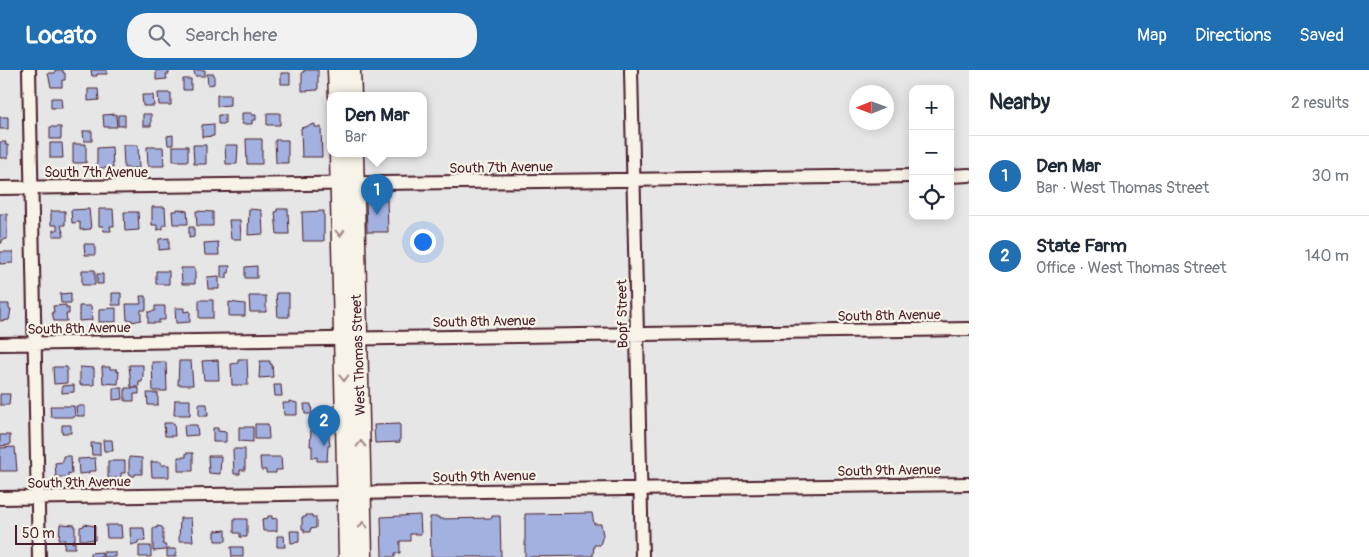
<!DOCTYPE html>
<html lang="en">
<head>
<meta charset="utf-8">
<style>
  :root { --surface:#fff; --page:#f2f2f3; --text:#1f2937; --muted:#747a83; --line:#e0e1e3; --accent:#1f6fb2 }
  body { margin:0; font-family:Pangolin,sans-serif; background:var(--page); color:var(--text) }
  .controls { position:absolute; right:15px; top:15px; display:grid; overflow:hidden; border-radius:10px; box-shadow:0 2px 12px #0003 }
  .controls button { width:45px; height:45px; display:grid; place-items:center; padding:0; border:0; border-bottom:1px solid var(--line); background:var(--surface); color:var(--text); font:25px sans-serif }
  .compass { position:absolute; left:849px; top:15px; width:45px; height:45px; border-radius:50%; background:var(--surface); box-shadow:0 2px 12px #0003; rotate:269deg }
  .scale { position:absolute; left:15px; bottom:12px; width:81px; box-sizing:border-box; padding-left:5px; border:2px solid #4a1f2b; border-top:0; font-size:14px; line-height:18px; white-space:nowrap; color:#4a1f2b; -webkit-text-stroke:4px #f7f3e8; paint-order:stroke }
  .you { position:absolute; left:422px; top:171px; width:18px; height:18px; margin:-12px; border:4px solid #fff; border-radius:50%; background:#1a73e8; box-shadow:0 0 0 8px #1a73e833 }
  .badge { display:grid; place-items:center; width:32px; height:32px; border-radius:50%; background:var(--accent); color:#fff; font-size:16px; font-weight:700 }
  .pin { position:absolute; translate:-50% -41px; filter:drop-shadow(0 1px 2px #0008) }
  .pin::after { content:''; position:absolute; top:26px; width:18px; height:15px; background:inherit; clip-path:polygon(0 0,100% 0,50% 100%) }
  .popup { position:absolute; left:327px; top:22px; width:100px; height:65px; box-sizing:border-box; display:grid; place-content:center; border-radius:10px; background:var(--surface); filter:drop-shadow(0 1px 4px #0005); font-size:16px; white-space:nowrap; color:var(--muted) }
  .popup b { font-size:19px; color:var(--text) }
  .popup::after { content:''; position:absolute; left:50%; top:100%; margin-left:-10px; border:10px solid transparent; border-top-color:var(--surface) }
  .list { margin:0; padding:0; list-style:none }
  h2 { display:flex; justify-content:space-between; align-items:center; height:65px; margin:0; padding:0 20px; font-size:21px }
  h2 small { font-size:16px; font-weight:400; color:var(--muted) }
  .list li { display:grid; grid-template-columns:32px 1fr auto; gap:15px; align-items:center; box-sizing:border-box; height:80px; padding:0 20px; border-top:1px solid var(--line) }
  .list b { display:block; font-size:19px; white-space:nowrap }
  .list p { margin:0; font-size:16px; white-space:nowrap; color:var(--muted) }
  .list em { font-size:16px; font-style:normal; color:var(--muted) }
  .icon { flex:none; width:28px; height:28px; fill:none; stroke:currentColor; stroke-width:2; stroke-linecap:round; stroke-linejoin:round }
  .map { position:relative; flex:none; width:969px; height:487px; overflow:hidden }
  header { display:flex; align-items:center; gap:30px; box-sizing:border-box; height:70px; padding:0 25px; background:var(--accent); color:#fff }
  header strong { font-size:24px }
  nav { display:flex; gap:28px; margin-inline-start:auto; font-size:18px }
  .search { width:350px; height:45px; background:var(--page); display:flex; align-items:center; gap:12px; box-sizing:border-box; padding:0 18px; border-radius:20px; color:var(--muted); font-size:19px }
  main { display:flex }
  aside { flex:1; background:var(--surface) }
  .map>svg:first-child { display:block }
  .building { fill:#a3b1e0; stroke:#4a1f2b }
  .lines { fill:none; stroke-linecap:round; stroke-linejoin:round }
  .street-casing { stroke:#4a1f2b; stroke-width:16 }
  .secondary-casing { stroke:#4a1f2b; stroke-width:21 }
  .street { stroke:#f7f3e8; stroke-width:12 }
  .secondary { stroke:#f7f3e8; stroke-width:18 }
  .oneway { stroke:#a0898a }
  .labels { text-anchor:middle; stroke-width:4.5; stroke-linejoin:round; paint-order:stroke }
  .street-label { font-size:14px; fill:#4a1f2b; stroke:#f7f3e8 }
</style>
</head>
<body>
<header>
<strong>Locato</strong>
<div class="search"><svg class="icon" aria-label="search" viewBox="0 0 24 24"><circle cx="10" cy="10" r="6"/><path d="M15 15l6 6"/></svg>Search here</div>
<nav><a>Map</a><a>Directions</a><a>Saved</a></nav>
</header>
<main>
<div class="map">
<svg width="969" height="487" viewBox="0 0 969 487">
  <rect width="100%" height="100%" fill="#e6e6e6"/>
  <filter id="ink" filterUnits="userSpaceOnUse"><feTurbulence type="fractalNoise" baseFrequency=".02" numOctaves="2"/><feDisplacementMap in="SourceGraphic" scale="10" xChannelSelector="R" yChannelSelector="G"/><feConvolveMatrix kernelMatrix="1 2 1 2 8 2 1 2 1" color-interpolation-filters="sRGB"/></filter>
  <g filter="url(#ink)">
    <path class="building" d="M55,0H63V3H65V10H62V17H51L48,3H55Z
      M91,0H107V4H97V6H92Z
      M156,0H169V4H166L167,9L156,10Z
      M194,0H205V6H195Z
      M304,0H318V20L302,21V2H304Z
      M281,3H290V14H281Z
      M207,4H214V14L208,15Z
      M183,9H191V20H183Z
      M88,19H98L99,30L88,31Z
      M158,23H171V35H159Z
      M142,25H153L154,36H143Z
      M217,25H230V35L217,36Z
      M51,28H61L62,38H51Z
      M242,43H252V45H256V50H252V54H242Z
      M267,43H280V55H267Z
      M116,44L117,57H104L103,45Z
      M143,44H151V56H143Z
      M118,45H125V56H118Z
      M218,45H225V54H218Z
      M0,47H8V59H0Z
      M214,54V66L202,67V55Z
      M315,54V57H321L322,87H302L301,58Z
      M50,57H61V69H50Z
      M83,61H92V71H84Z
      M173,65V75H168L167,66Z
      M246,69H262V94H247Z
      M275,70H288V93H276Z
      M0,72H6L5,75H8V88H0Z
      M50,73H62L63,88H50Z
      M73,74H86V93H73Z
      M123,75H138L139,98H124Z
      M193,75H206V94H194Z
      M225,75H238L237,94H226Z
      M173,76H188V91H173Z
      M112,77L113,98H97V78Z
      M147,77H163L164,96H148Z
      M366,129H387L388,162H367Z
      M152,137H165L166,155H163V159L157,160V155H152Z
      M89,139L91,159L80,160V152L72,153L71,140Z
      M99,139H113L114,156H110L111,161H104L103,156H99Z
      M177,139L187,141L188,154H173L172,141H177Z
      M249,139L261,140V143H262L263,164L248,165Z
      M277,139H288L289,164H277L275,142H277Z
      M51,141H65V155H61L64,166H53V160H57V155H51Z
      M196,141L213,142V156H197Z
      M324,141V171H303L302,142Z
      M124,142H138L139,160L125,161Z
      M0,144H7V169L2,170V173H0Z
      M229,150H240L241,169H231Z
      M189,157H194V167L189,168Z
      M169,168V179L159,180V169Z
      M218,172L219,185H205L204,173Z
      M84,174H95V185H85Z
      M0,182H13V193L0,194Z
      M221,196H230L229,203H227V208H221Z
      M257,196V208H245V197Z
      M181,198H195V214H182Z
      M82,200H95V215H82Z
      M156,201H169V214H156Z
      M97,204H103V214H97Z
      M219,206V219H208L207,207Z
      M71,223V233H61L60,224Z
      M112,223H121V235H112Z
      M276,223H289V247H278Z
      M140,226H146V240H141V250L132,252V250H127L126,234H141Z
      M249,226H266V242H250Z
      M199,230H213V248H199Z
      M229,232L245,234V246H229Z
      M0,234H9V239H11L9,250L0,251Z
      M66,235V238H69V244H66L67,251H54L52,242H54L53,236Z
      M79,236H91L92,250L79,251Z
      M155,236H165V250H159V253H148V242L155,241Z
      M116,238V252H99V239Z
      M175,238H184V242L190,241V252L176,253Z
      M238,289H247L248,315H232L231,294L238,293Z
      M218,290L219,310H204L202,291Z
      M179,291H191L193,315H178Z
      M260,291H270V294H272L273,307L259,308Z
      M152,292H166L167,321H153Z
      M129,295H143V306L142,312H139V317H131Z
      M53,297H67V313L54,314Z
      M80,297L94,298V315H80Z
      M102,297H110V299H117V302L119,301L118,314L103,313Z
      M74,315V322L62,323V316Z
      M274,315H281L282,326H275Z
      M113,318H122L123,329L113,330Z
      M125,318H139V324H134V331H125Z
      M147,323H158V335H148Z
      M0,324H10L9,335H0Z
      M175,330H190V345H174Z
      M289,331L297,333V345H284L283,333H289Z
      M199,334H207L208,346H199Z
      M304,334H311L312,344H305Z
      M50,336H74L75,347H51Z
      M76,336H85V346H77Z
      M164,353H174L175,366H165Z
      M255,354H268L269,369H255Z
      M400,354V372L375,373L374,355Z
      M62,355H71V363H62Z
      M184,355H197L198,365L185,366Z
      M239,357H253V372L239,371Z
      M213,358H218V361L226,362V372H213Z
      M320,358H328L330,376H328L327,391H317V387L312,388V376H310L311,360H320Z
      M0,365H10V375L0,376Z
      M103,370H112L113,381H104Z
      M91,373H100V385H92Z
      M15,377L17,401H0V378Z
      M233,379H245V400H240V404H234Z
      M186,383H193V401H178V387H186Z
      M63,386H71L72,404L68,403V407H56L55,393L63,392Z
      M208,386H221L220,404L209,403Z
      M129,387L142,388V404H135V406H131V404H129Z
      M260,387H281L282,400H276V403H266V400H261Z
      M95,388L96,401H89V403L79,404L78,389Z
      M108,391H125V403H121V408H108Z
      M151,392H161V395H169V407H152Z
      M592,443L594,454H601L603,465L600,475H594L593,486L525,487V444Z
      M306,445H312V447H316V458L310,459V462H304V459H302V447H306Z
      M420,445L421,464H410V471H400V483H395V487H382L381,447Z
      M268,446H272V449L277,448V461H263L262,449L268,448Z
      M492,446H500L501,487H431L430,447H439V449L492,448Z
      M180,448H191L193,471H179Z
      M234,449H247V467H240V463H234Z
      M60,454L75,455V470H72V473L75,472V478H64L65,470H59Z
      M84,454L95,456V470H80V457L84,456Z
      M106,455H121L122,468H107Z
      M157,456L162,457L163,459V475H166V480L153,481V458H157Z
      M130,458H144L145,471H138V473L131,475Z
      M226,460V471H215V461Z
      M290,461H299V472L291,473Z
      M277,466H284L285,477H277Z
      M139,476H151V487H139Z
      M231,477H243V487H232Z
      M167,479H176V487H167Z
      M102,482V487H90V483Z
      M103,482H115V487H103Z"/>
    <g class="lines">
      <defs>
        <path id="street" d="M29,0L39,487
          M631,0L642,487
          M950,106L969,105
          M0,118L913,106
          M0,274L969,259
          M0,428L969,414"/>
        <path id="secondary" d="M337,0L338,26
          M351,0L352,26
          M339,84L348,487
          M354,84L363,487"/>
      </defs>
      <use href="#street" class="street-casing"/>
      <use href="#secondary" class="secondary-casing"/>
      <use href="#street" class="street"/>
      <use href="#secondary" class="secondary"/>
    </g>
    <defs><path id="oneway-chevron" d="M-2-3.5L2.5 0L-2 3.5" fill="none" stroke-width="1.6" stroke-linecap="round" stroke-linejoin="round" transform="scale(1.25)"/></defs>
    <g class="oneway">
      <use href="#oneway-chevron" transform="translate(340 163) rotate(89)"/>
      <use href="#oneway-chevron" transform="translate(344 308) rotate(89)"/>
      <use href="#oneway-chevron" transform="translate(361 374) rotate(-91)"/>
      <use href="#oneway-chevron" transform="translate(363 455) rotate(-92)"/>
    </g>
  </g>
  <g class="labels">
    <g class="street-label">
      <text transform="translate(501 97) rotate(-1)" y="5">South 7th Avenue</text>
      <text x="96" y="107">South 7th Avenue</text>
      <text transform="translate(622 244) rotate(-91)" y="5">Bopf Street</text>
      <text transform="translate(889 245) rotate(-1)" y="5">South 8th Avenue</text>
      <text transform="translate(484 251) rotate(-1)" y="5">South 8th Avenue</text>
      <text transform="translate(79 258) rotate(-1)" y="5">South 8th Avenue</text>
      <text transform="translate(358 285) rotate(-92)" y="5">West Thomas Street</text>
      <text transform="translate(889 400) rotate(-1)" y="5">South 9th Avenue</text>
      <text transform="translate(484 406) rotate(-1)" y="5">South 9th Avenue</text>
      <text transform="translate(79 412) rotate(-1)" y="5">South 9th Avenue</text>
    </g>
  </g>
</svg>
<div class="controls">
<button>+</button>
<button>−</button>
<button><svg class="icon" aria-label="locate" viewBox="0 0 24 24"><circle cx="12" cy="12" r="6"/><path d="M12 2v4M12 18v4M2 12h4M18 12h4"/></svg></button>
</div>
<svg class="compass" viewBox="-18 -18 36 36"><path d="M0-13l5 13h-10z" fill="#e53935"/><path d="M0 13l5-13h-10z" fill="#747a83"/></svg>
<div class="scale">50 m</div>
<div class="you"></div>
<div class="pin badge" style="left:377px;top:145px">1</div>
<div class="popup"><b>Den Mar</b>Bar</div>
<div class="pin badge" style="left:324px;top:376px">2</div>
</div>
<aside>
<h2>Nearby<small>2 results</small></h2>
<ul class="list">
<li><span class="badge">1</span><div><b>Den Mar</b><p>Bar · West Thomas Street</p></div><em>30 m</em></li>
<li><span class="badge">2</span><div><b>State Farm</b><p>Office · West Thomas Street</p></div><em>140 m</em></li>
</ul>
</aside>
</main>
</body>
</html>
